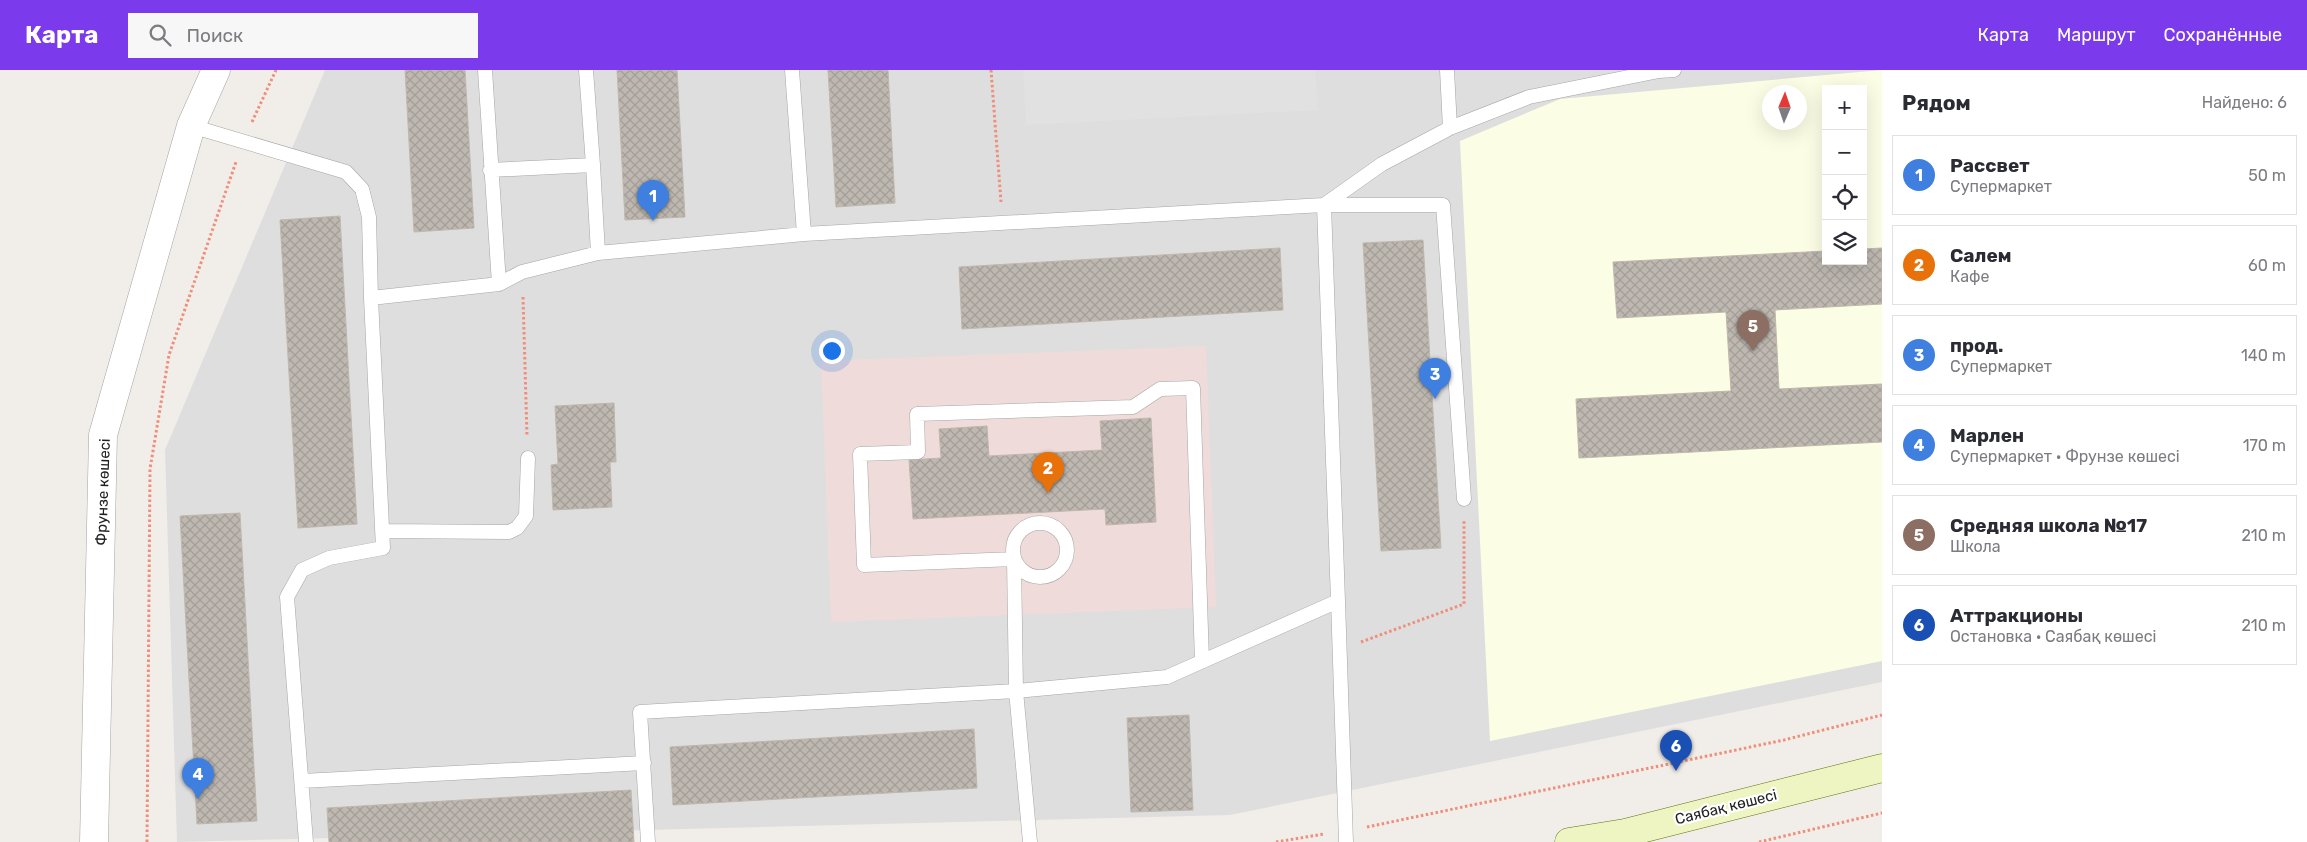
<!DOCTYPE html>
<html lang="ru">
<head>
<meta charset="utf-8">
<style>
  :root { --surface:#fff; --page:#f7f7f7; --text:#2b2b33; --muted:#7c7c81; --line:#e1e1e2; --accent:#7c3aed }
  body { margin:0; font-family:Rubik,sans-serif; background:var(--page); color:var(--text) }
  .controls { position:absolute; right:15px; top:15px; display:grid; overflow:hidden; border-radius:0px; box-shadow:0 5px 20px #0002 }
  .controls button { width:45px; height:45px; display:grid; place-items:center; padding:0; border:0; border-bottom:1px solid var(--line); background:var(--surface); color:var(--text); font:25px sans-serif }
  .compass { position:absolute; left:1762px; top:15px; width:45px; height:45px; border-radius:50%; background:var(--surface); box-shadow:0 5px 20px #0002; rotate:2deg }
  .you { position:absolute; left:831px; top:280px; width:18px; height:18px; margin:-12px; border:4px solid #fff; border-radius:50%; background:#1a73e8; box-shadow:0 0 0 8px #1a73e833 }
  .badge { display:grid; place-items:center; width:32px; height:32px; border-radius:50%; background:var(--accent); color:#fff; font-size:16px; font-weight:700 }
  .pin { position:absolute; translate:-50% -41px; filter:drop-shadow(0 1px 2px #0008) }
  .pin::after { content:''; position:absolute; top:26px; width:18px; height:15px; background:inherit; clip-path:polygon(0 0,100% 0,50% 100%) }
  .list { margin:0; padding:0; list-style:none }
  h2 { display:flex; justify-content:space-between; align-items:center; height:65px; margin:0; padding:0 20px; font-size:21px }
  h2 small { font-size:16px; font-weight:400; color:var(--muted) }
  .list li { display:grid; grid-template-columns:32px 1fr auto; gap:15px; align-items:center; box-sizing:border-box; height:80px; margin:0 10px 10px; padding:0 10px; border:1px solid var(--line); border-radius:0px }
  .list b { display:block; font-size:19px; white-space:nowrap }
  .list p { margin:0; font-size:16px; white-space:nowrap; color:var(--muted) }
  .list em { font-size:16px; font-style:normal; color:var(--muted) }
  .icon { flex:none; width:28px; height:28px; fill:none; stroke:currentColor; stroke-width:2; stroke-linecap:round; stroke-linejoin:round }
  .map { position:relative; flex:none; width:1882px; height:772px; overflow:hidden }
  header { display:flex; align-items:center; gap:30px; box-sizing:border-box; height:70px; padding:0 25px; background:var(--accent); color:#fff }
  header strong { font-size:24px }
  nav { display:flex; gap:28px; margin-inline-start:auto; font-size:18px }
  .search { width:350px; height:45px; background:var(--page); display:flex; align-items:center; gap:12px; box-sizing:border-box; padding:0 18px; border-radius:0px; color:var(--muted); font-size:19px }
  main { display:flex }
  aside { flex:1; background:var(--surface) }
  .map>svg:first-child { display:block }
  .residential { fill:#dfdede; fill-rule:evenodd }
  .commercial { fill:#efdcda }
  .education { fill:#fbfde5; fill-rule:evenodd }
  .parking { fill:#e1e1e1 }
  .building { fill:url(#building-cross-hatch); stroke:#c1b7ac }
  .lines { fill:none; stroke-linecap:round; stroke-linejoin:round }
  .lane-casing { stroke:#a5a5a5; stroke-width:15 }
  .street-casing { stroke:#a5a5a5; stroke-width:29 }
  .secondary-casing { stroke:#61720e; stroke-width:29 }
  .path { stroke:#ef8e7b; stroke-width:3; stroke-dasharray:2.5 2.5; stroke-linecap:butt }
  .lane { stroke:#fff; stroke-width:14 }
  .street { stroke:#fff; stroke-width:28 }
  .secondary { stroke:#eff5c2; stroke-width:28 }
  .labels { text-anchor:middle; stroke-width:4.5; stroke-linejoin:round; paint-order:stroke }
  .street-label { font-size:15px; fill:#212121; stroke:#fff }
</style>
</head>
<body>
<header>
<strong>Карта</strong>
<div class="search"><svg class="icon" aria-label="search" viewBox="0 0 24 24"><circle cx="10" cy="10" r="6"/><path d="M15 15l6 6"/></svg>Поиск</div>
<nav><a>Карта</a><a>Маршрут</a><a>Сохранённые</a></nav>
</header>
<main>
<div class="map">
<svg width="1882" height="772" viewBox="0 0 1882 772">
  <defs>
    <pattern id="building-cross-hatch" width="8" height="8" patternUnits="userSpaceOnUse" patternTransform="scale(1.25)"><rect width="8" height="8" fill="#beb8b1"/><path d="M0 0l8 8M0 8l8-8" fill="none" stroke="#a39e98"/></pattern>
  </defs>
  <rect width="100%" height="100%" fill="#f1eee9"/>
  <path class="residential" d="M325,0H1882V612L1230,745L177,772L165,380ZM1826,19H1863V191H1826ZM1770,22H1800V52H1770Z"/>
  <path class="commercial" d="M1206,276L1216,537L831,552L821,291Z"/>
  <path class="education" d="M1882,0V591L1490,671L1460,71L1560,29ZM1826,19H1863V191H1826ZM1770,22H1800V52H1770Z"/>
  <path class="parking" d="M1023,0H1315L1318,40L1026,55Z"/>
  <path class="building" d="M405,0H465L474,158L414,162Z
    M617,0H677L685,147L625,150Z
    M828,0H888L895,133L836,137Z
    M340,146L357,454L298,458L280,150Z
    M1423,170L1441,478L1381,481L1363,173Z
    M1280,178L1283,240L962,259L959,197Z
    M1882,178V234L1775,240L1779,319L1882,314V372L1579,388L1576,329L1731,321L1726,242L1617,248L1613,192L1826,181V191H1863V179Z
    M614,333L616,392H610L612,437L553,440L551,395L558,394L555,336Z
    M1151,348L1156,452L1106,455L1105,439L913,449L909,390L941,388L939,359L987,356L989,386L1102,380L1100,351Z
    M240,443L257,751L197,754L180,446Z
    M1189,645L1193,740L1131,742L1127,648Z
    M974,659L977,718L673,735L670,677Z
    M631,720L634,772H329L327,738Z"/>
  <g class="lines">
    <defs>
      <path id="lane" d="M792,0L804,164L1324,135L1382,94L1450,58L1529,27L1659,1L1674,0
        M1447,0L1450,58
        M191,56L346,102L362,119L369,147L371,228L383,478L329,488L302,500L287,527L306,772
        M593,95L598,183
        M490,100L593,95L586,0
        M499,214L522,202L598,183L804,164
        M371,228L499,214L485,0
        M1013 480a27 27 0 1 1 54 0a27 27 0 1 1-54 0Z
        M382,461L509,462L517,458L526,446L528,388
        M1338,531L1346,772
        M302,711L644,693
        M648,772L640,642L1016,621L1167,607L1338,531L1324,135H1443L1464,429
        M1030,772L1016,621L1014,489L864,495L860,384L918,382L917,344L1133,337L1160,319L1193,318L1202,591"/>
      <path id="street" d="M94,772L103,365L191,56L216,0"/>
      <path id="secondary" d="M1569,772L1625,763L1882,698"/>
    </defs>
    <use href="#lane" class="lane-casing"/>
    <use href="#street" class="street-casing"/>
    <use href="#secondary" class="secondary-casing"/>
    <path class="path" d="M991,0L1001,132
      M252,52L276,0
      M523,227L527,366
      M1361,572L1464,534V449
      M1367,757L1784,670L1882,645
      M147,772L150,399L169,285L236,92
      M1276,772L1324,764
      M1759,772L1882,743"/>
    <use href="#lane" class="lane"/>
    <use href="#street" class="street"/>
    <use href="#secondary" class="secondary"/>
  </g>
  <g class="labels">
    <g class="street-label">
      <text transform="translate(103 422) rotate(-88)" y="5">Фрунзе көшесі</text>
      <text transform="translate(1726 737) rotate(-14)" y="5">Саябақ көшесі</text>
    </g>
  </g>
</svg>
<div class="controls">
<button>+</button>
<button>−</button>
<button><svg class="icon" aria-label="locate" viewBox="0 0 24 24"><circle cx="12" cy="12" r="6"/><path d="M12 2v4M12 18v4M2 12h4M18 12h4"/></svg></button>
<button><svg class="icon" aria-label="layers" viewBox="0 0 24 24"><path d="M12 4l9 5-9 5-9-5zM3 14l9 5 9-5"/></svg></button>
</div>
<svg class="compass" viewBox="-18 -18 36 36"><path d="M0-13l5 13h-10z" fill="#e53935"/><path d="M0 13l5-13h-10z" fill="#7c7c81"/></svg>
<div class="you"></div>
<div class="pin badge" style="left:653px;top:151px;background:#3f7fe0">1</div>
<div class="pin badge" style="left:1048px;top:423px;background:#e8710a">2</div>
<div class="pin badge" style="left:1435px;top:329px;background:#3f7fe0">3</div>
<div class="pin badge" style="left:198px;top:729px;background:#3f7fe0">4</div>
<div class="pin badge" style="left:1753px;top:281px;background:#8d6e63">5</div>
<div class="pin badge" style="left:1676px;top:701px;background:#1a4fb4">6</div>
</div>
<aside>
<h2>Рядом<small>Найдено: 6</small></h2>
<ul class="list">
<li><span class="badge" style="background:#3f7fe0">1</span><div><b>Рассвет</b><p>Супермаркет</p></div><em>50 m</em></li>
<li><span class="badge" style="background:#e8710a">2</span><div><b>Салем</b><p>Кафе</p></div><em>60 m</em></li>
<li><span class="badge" style="background:#3f7fe0">3</span><div><b>прод.</b><p>Супермаркет</p></div><em>140 m</em></li>
<li><span class="badge" style="background:#3f7fe0">4</span><div><b>Марлен</b><p>Супермаркет · Фрунзе көшесі</p></div><em>170 m</em></li>
<li><span class="badge" style="background:#8d6e63">5</span><div><b>Средняя школа №17</b><p>Школа</p></div><em>210 m</em></li>
<li><span class="badge" style="background:#1a4fb4">6</span><div><b>Аттракционы</b><p>Остановка · Саябақ көшесі</p></div><em>210 m</em></li>
</ul>
</aside>
</main>
</body>
</html>
